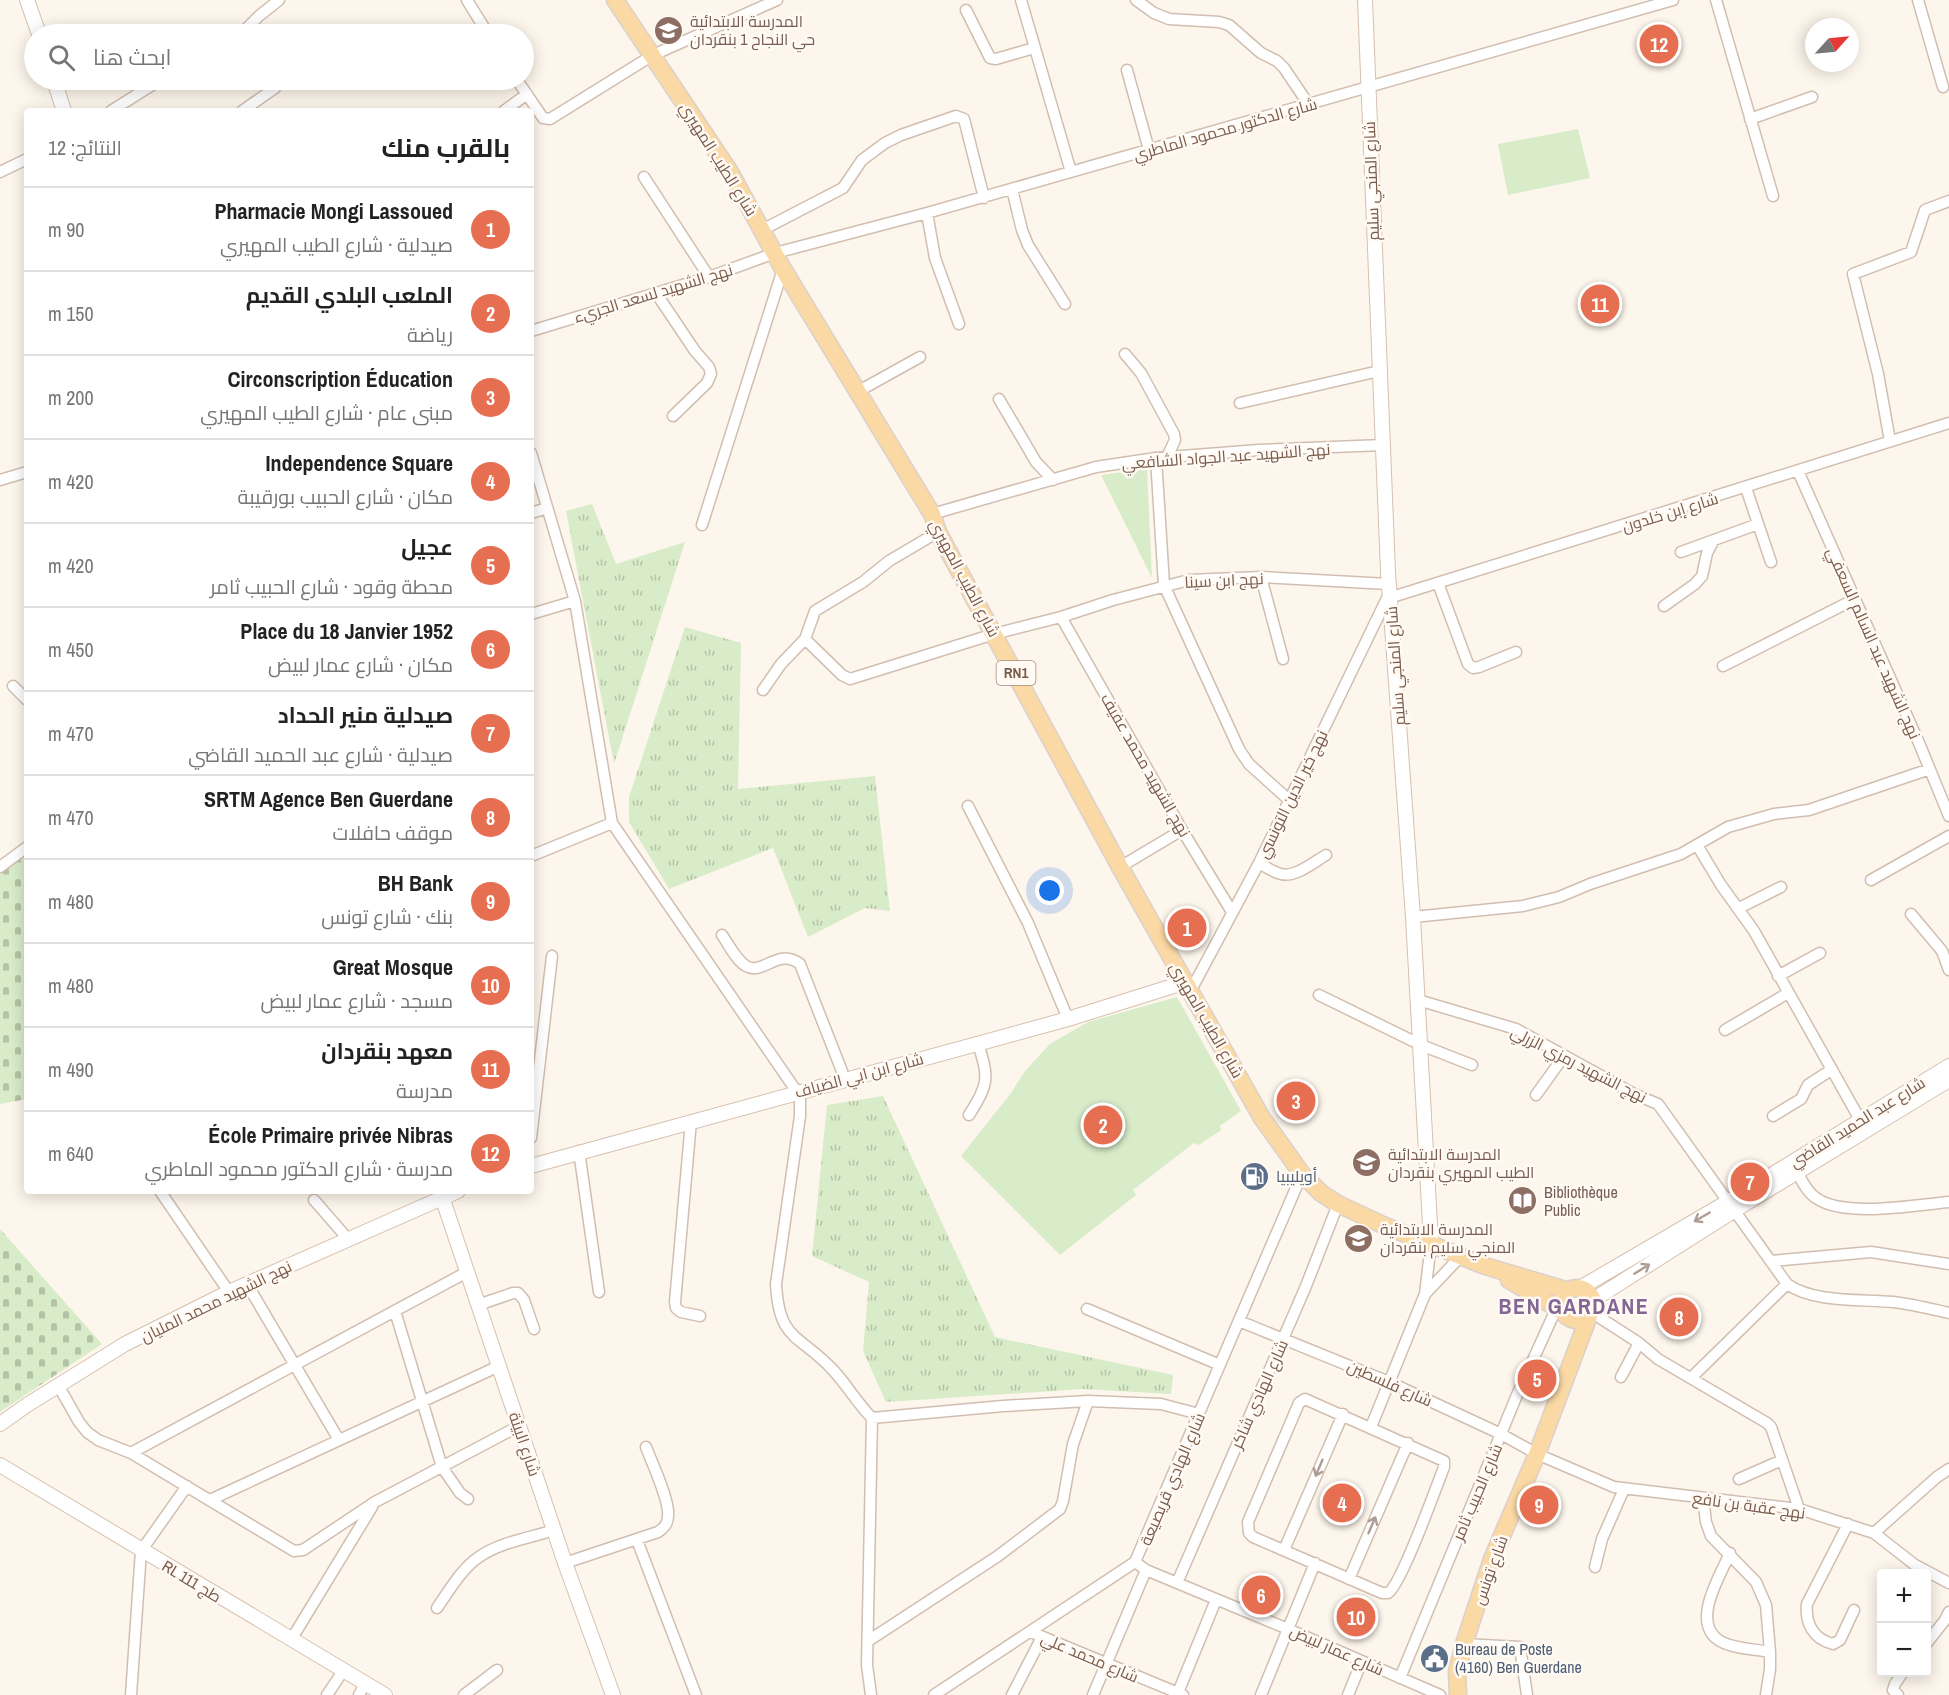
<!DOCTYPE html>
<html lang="ar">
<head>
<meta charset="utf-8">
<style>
  :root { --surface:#fff; --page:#f2f2f2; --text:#222; --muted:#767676; --line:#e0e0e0; --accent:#e76f51 }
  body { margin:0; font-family:"Archivo Narrow",Cairo,sans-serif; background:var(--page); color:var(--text); direction:rtl }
  .controls { position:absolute; right:18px; bottom:18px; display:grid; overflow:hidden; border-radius:6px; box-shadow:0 3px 15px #0003 }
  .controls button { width:54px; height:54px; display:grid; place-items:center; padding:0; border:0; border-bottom:2px solid var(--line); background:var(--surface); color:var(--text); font:30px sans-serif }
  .compass { position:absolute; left:1805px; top:18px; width:54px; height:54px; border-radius:50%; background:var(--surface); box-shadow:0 3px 15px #0003; rotate:63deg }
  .you { position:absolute; left:1050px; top:891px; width:21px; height:21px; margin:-15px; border:4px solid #fff; border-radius:50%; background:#1a73e8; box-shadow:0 0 0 9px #1a73e833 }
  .badge { display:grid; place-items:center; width:39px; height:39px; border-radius:50%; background:var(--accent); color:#fff; font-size:20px; font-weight:700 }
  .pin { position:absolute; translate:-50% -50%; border:3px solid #fff; box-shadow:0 2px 6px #0006 }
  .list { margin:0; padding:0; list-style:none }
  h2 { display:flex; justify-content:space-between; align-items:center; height:78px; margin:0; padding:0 24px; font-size:26px }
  h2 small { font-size:20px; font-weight:400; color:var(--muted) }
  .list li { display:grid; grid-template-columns:39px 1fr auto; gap:18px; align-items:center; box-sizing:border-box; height:84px; padding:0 24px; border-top:2px solid var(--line) }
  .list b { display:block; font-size:22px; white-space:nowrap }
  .list p { margin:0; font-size:20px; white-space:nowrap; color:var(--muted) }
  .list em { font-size:20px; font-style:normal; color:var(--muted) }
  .icon { flex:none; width:33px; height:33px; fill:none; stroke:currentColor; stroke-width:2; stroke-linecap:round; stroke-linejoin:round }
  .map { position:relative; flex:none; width:1949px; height:1695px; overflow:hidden; direction:ltr }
  .search { position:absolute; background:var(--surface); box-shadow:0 3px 15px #0003; left:24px; top:24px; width:510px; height:66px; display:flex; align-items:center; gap:15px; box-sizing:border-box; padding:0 21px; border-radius:33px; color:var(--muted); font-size:22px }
  .panel { position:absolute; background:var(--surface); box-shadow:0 3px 15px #0003; left:24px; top:108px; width:510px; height:1086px; border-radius:6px; direction:rtl }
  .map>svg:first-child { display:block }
  .grass { fill:url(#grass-tufts) }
  .cemetery { fill:url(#cemetery-stones) }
  .park { fill:#d8ecc9 }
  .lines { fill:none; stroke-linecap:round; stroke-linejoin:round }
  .street-casing { stroke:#d1beb0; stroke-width:13 }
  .secondary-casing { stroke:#d6c0b0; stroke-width:16 }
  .primary-casing { stroke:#dad1cd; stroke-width:19 }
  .street { stroke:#fff; stroke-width:10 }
  .secondary { stroke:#fff; stroke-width:14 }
  .primary { stroke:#fbd9a5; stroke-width:16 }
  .oneway { stroke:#af9d94 }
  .labels { text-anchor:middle; stroke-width:5; stroke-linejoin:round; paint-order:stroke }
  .shield { fill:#fffaf3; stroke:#a28b7f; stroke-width:1.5 }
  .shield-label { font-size:15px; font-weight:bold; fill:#7a5c4d }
  .education-label { font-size:16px; fill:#785e54; stroke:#fffaf3; text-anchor:start }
  .street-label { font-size:16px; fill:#7a5c4d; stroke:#fffaf3 }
  .service-label { font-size:16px; fill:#4e5e75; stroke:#fffaf3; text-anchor:start }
  .district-label { font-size:22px; font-weight:bold; letter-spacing:1.5px; fill:#846695; stroke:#fffaf3 }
</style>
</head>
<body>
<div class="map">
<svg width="1949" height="1695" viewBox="0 0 1949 1695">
  <defs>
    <pattern id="grass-tufts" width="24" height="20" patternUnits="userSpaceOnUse" patternTransform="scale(1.5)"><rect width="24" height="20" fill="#d8ecc9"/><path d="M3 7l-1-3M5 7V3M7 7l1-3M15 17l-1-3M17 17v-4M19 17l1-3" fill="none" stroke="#b4c2a5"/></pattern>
    <pattern id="cemetery-stones" width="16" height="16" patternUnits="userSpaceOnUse" patternTransform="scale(1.5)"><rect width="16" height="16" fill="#d8ecc9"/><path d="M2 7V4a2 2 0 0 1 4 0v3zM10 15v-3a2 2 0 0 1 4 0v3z" fill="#b4c2a5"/></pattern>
  </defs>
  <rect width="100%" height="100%" fill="#fdf6ec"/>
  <path class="grass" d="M592,504L616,564L685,542L614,764L566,511Z
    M685,627L741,643L738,789L875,776L890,911L865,908L808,937L773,848L669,889L629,822V797Z
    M883,1096L995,1337L1173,1375L1171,1394L1084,1389L886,1402L863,1351L869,1282L812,1256L827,1105Z"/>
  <path class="cemetery" d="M27,853V1099L0,1104V873Z
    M0,1229L102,1344L0,1412Z"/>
  <path class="park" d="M1578,129L1590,178L1508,195L1498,144Z
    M1147,469L1152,578L1101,475Z
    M1177,997L1241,1111L1220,1126L1221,1130L1199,1145L1194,1143L1133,1190L1136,1195L1060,1255L961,1156L1011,1093L1025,1071L1050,1044L1088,1022Z"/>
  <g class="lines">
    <defs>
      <path id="street" d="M467,0L488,34
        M1021,0L1071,172
        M1136,0L1154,13L1169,19L1219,22L1229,25L1261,53L1277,61L1284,68L1309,105
        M1716,0L1773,196
        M1918,0L1943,87
        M966,10L990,58L996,59L1034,48
        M241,34L259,16L279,0
        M1127,70L1149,150
        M517,80L543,118L550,119L653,55L777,0
        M111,111L160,80
        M242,111L275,88
        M504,111L527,94
        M1750,119L1812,97
        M0,172L27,159
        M644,177L709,277
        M1012,189L1022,230L1028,245L1065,304
        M927,213L935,258L959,324
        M762,230L843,188L862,160L885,143L901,135L956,116L964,119L984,198
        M656,293L695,351L709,367L711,374L707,383L673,416
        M531,331L709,277L775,253L927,213L1673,0
        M1125,354L1141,373L1174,434L1175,440L1167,457
        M857,392L920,357
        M999,399L1036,462L1053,480
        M1240,403L1379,371
        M1890,441L1878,374L1853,274L1911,252L1925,210L1949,201
        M531,453L575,601L612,823L797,1092L800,1100V1116L776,1284C779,1342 800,1334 833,1370C847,1385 857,1403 872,1418L867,1665L871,1695
        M1156,458L1164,585L1239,749L1249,764L1289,800
        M1798,471L1919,743L1949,816
        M0,480L27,472
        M1746,488L1771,562
        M531,513L547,508
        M932,514L1096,467L1156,458L1259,450L1383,445
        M702,525L783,269
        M1681,552L1758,524
        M1261,577L1283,659
        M1438,583L1468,664L1473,668L1479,667L1516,652
        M1389,598L1949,423
        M1664,606L1695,584L1702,576L1707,553L1714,540
        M531,614L575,601
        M1061,617L1182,830L1232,912
        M805,639L842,675L850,679L994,634L1061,617L1113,600L1189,580L1261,577L1388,584
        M1723,666L1855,599
        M13,686L27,700
        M763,690L781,664L805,639L815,611L863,582L889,561L938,532
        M968,806L1028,923L1068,1019
        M1697,845L1721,885L1754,931L1863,1125
        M531,856L612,823
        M1259,863C1266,867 1273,872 1281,874C1295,878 1314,862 1326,855
        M0,867L27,847
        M1120,867L1182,830
        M1871,880L1949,836
        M1739,908L1781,887
        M1911,914L1942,951L1949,970
        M1413,917L1523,906L1559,897L1590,884L1681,854L1728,827L1774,814L1809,810L1930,769
        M722,935C729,945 736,960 746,966C763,976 778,947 800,964L845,1079
        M1778,976L1820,953
        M1190,992L1259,863L1389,594
        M1319,995L1421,1045L1472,1065
        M1418,1000L1516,1029L1634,1094L1658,1104L1787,1284C1814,1303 1861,1299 1893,1302C1912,1304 1931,1309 1949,1313
        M1725,1030L1788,993
        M1536,1095L1564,1056
        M969,1115C989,1083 989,1079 978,1043
        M1773,1116L1801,1099L1808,1085L1831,1070
        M691,1121L675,1302L676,1308L681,1312L700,1316
        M531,1138L552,956
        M579,1151L599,1292
        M1797,1172C1802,1181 1807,1192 1816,1198C1844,1218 1915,1205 1949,1202
        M160,1191L229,1292
        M314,1200L348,1239
        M1771,1261L1871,1252L1949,1264
        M247,1284L339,1440
        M1425,1294L1461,1256
        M478,1305L513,1293H518L524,1300L534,1329
        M1087,1309L1220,1365
        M395,1311L442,1467L460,1493L468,1499
        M1591,1312L1639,1343L1658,1359L1767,1423L1771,1427L1799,1509
        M1239,1321L1389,1382L1501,1434L1537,1454L1614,1487L1799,1509L1874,1533L1915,1565L1949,1583
        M1621,1377L1639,1343
        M1691,1378L1787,1284
        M58,1385L79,1422L87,1432L98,1440L131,1453L294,1551L303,1550L375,1502L519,1426
        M1305,1399L1444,1461V1467C1436,1488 1401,1585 1388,1593H1382L1253,1537L1249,1533L1248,1522L1299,1403Z
        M872,1418L1003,1406L1088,1401L1161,1404L1199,1414
        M1371,1427L1425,1294L1431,1243
        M131,1453L467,1272
        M1739,1479L1782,1460
        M1703,1498L1706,1522L1711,1536L1756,1582L1766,1605L1770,1652V1669L1766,1695
        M210,1500L499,1366
        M1848,1524L1807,1604C1805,1623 1813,1639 1833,1644L1840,1640L1854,1610
        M1874,1533L1937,1477L1949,1469
        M637,1540L696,1695
        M1284,1550L1343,1414
        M1730,1553C1720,1576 1690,1623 1720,1641C1734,1649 1755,1649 1770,1652
        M1135,1562L1146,1570L1288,1629L1440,1695
        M565,1563L658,1532C664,1528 668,1524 668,1516C670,1501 652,1463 646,1447
        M1595,1567L1602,1539L1624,1489
        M1349,1579L1408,1443
        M1177,1583L1306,1286L1338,1204
        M437,1608C448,1592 463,1567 479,1557C500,1542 530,1538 554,1530
        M1031,1632L1183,1695
        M291,1640L372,1507
        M868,1641L998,1556L1060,1509L1063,1501L1073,1444L1088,1401
        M1464,1644L1520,1647L1527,1695
        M1926,1644L1945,1620L1949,1612
        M1400,1678L1517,1395L1557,1307
        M131,1695L141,1551L187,1486
        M327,1695L343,1671
        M359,1695L365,1684
        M464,1695L497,1670
        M934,1695L1135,1562L1302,1174
        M1012,1695L1042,1637
        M1093,1695L1146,1570
        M1177,1695L1216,1600
        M1261,1695L1315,1563
        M1348,1695L1362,1661
        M1898,1695L1893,1690L1895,1684L1903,1672"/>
      <path id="secondary" d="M27,0L39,34
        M1365,0L1388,572L1413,917L1431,1243
        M54,80L64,111
        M531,1166L1068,1019L1186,982
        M440,1191L565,1563L613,1695
        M1580,1288L1729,1201L1949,1066
        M1593,1300L1735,1210L1949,1080
        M0,1424L27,1405L125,1344L229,1292L458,1191
        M0,1465L385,1695"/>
      <path id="primary" d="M615,0L730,172L783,269L932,514L938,532L1120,867L1262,1118L1302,1174L1321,1193L1338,1204L1383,1225L1485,1266L1569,1291
        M1509,1280L1562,1311
        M1561 1304a16 16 0 1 1 32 0a16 16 0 1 1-32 0Z
        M1458,1695L1457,1672L1464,1644L1492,1559L1537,1454L1589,1316"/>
    </defs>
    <use href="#street" class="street-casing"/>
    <use href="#secondary" class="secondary-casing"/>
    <use href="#primary" class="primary-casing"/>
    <use href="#street" class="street"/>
    <use href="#secondary" class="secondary"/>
    <use href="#primary" class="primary"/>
  </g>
  <defs><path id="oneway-shaft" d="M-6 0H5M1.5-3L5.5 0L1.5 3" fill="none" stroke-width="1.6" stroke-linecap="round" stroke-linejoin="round" transform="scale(1.5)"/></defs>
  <g class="oneway">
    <use href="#oneway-shaft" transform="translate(1702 1217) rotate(150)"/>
    <use href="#oneway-shaft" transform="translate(1642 1269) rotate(-32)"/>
    <use href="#oneway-shaft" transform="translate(1319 1468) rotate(113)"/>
    <use href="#oneway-shaft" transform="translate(1372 1525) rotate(-67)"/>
  </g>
  <defs>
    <symbol id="school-disc" viewBox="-11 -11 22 22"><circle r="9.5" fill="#8d6e63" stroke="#fffaf3"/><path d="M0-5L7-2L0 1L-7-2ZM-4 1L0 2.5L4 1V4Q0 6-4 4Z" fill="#fff"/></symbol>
    <symbol id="fuel-disc" viewBox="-11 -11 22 22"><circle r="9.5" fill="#5c6f8a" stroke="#fffaf3"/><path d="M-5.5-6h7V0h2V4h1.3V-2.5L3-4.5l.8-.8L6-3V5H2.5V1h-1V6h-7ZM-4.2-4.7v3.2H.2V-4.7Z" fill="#fff"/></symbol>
    <symbol id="library-disc" viewBox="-11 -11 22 22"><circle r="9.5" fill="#8d6e63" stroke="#fffaf3"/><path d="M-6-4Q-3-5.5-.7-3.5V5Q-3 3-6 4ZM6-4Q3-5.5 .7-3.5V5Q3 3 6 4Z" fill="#fff"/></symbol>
    <symbol id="civic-disc" viewBox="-11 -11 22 22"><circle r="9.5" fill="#5c6f8a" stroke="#fffaf3"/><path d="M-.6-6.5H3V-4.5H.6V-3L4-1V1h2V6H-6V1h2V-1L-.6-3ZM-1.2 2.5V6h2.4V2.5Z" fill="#fff"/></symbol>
  </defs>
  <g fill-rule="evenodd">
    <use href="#school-disc" x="652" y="14" width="33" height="33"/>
    <use href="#school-disc" x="1350" y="1146" width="33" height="33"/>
    <use href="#fuel-disc" x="1238" y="1160" width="33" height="33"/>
    <use href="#library-disc" x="1506" y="1184" width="33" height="33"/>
    <use href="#school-disc" x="1342" y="1222" width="33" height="33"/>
    <use href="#civic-disc" x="1418" y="1642" width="33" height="33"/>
  </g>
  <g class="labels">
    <rect class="shield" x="996.5" y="661" width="39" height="24" rx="4.5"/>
    <g class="shield-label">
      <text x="1016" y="678">RN1</text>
    </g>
    <g class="education-label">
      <text x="690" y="27">المدرسة الابتدائية<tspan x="690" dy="18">حي النجاح 1 بنقردان</tspan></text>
      <text x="1388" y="1160">المدرسة الابتدائية<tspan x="1388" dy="18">الطيب المهيري بنقردان</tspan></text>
      <text x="1544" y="1198">Bibliothèque<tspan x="1544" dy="18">Public</tspan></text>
      <text x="1380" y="1235">المدرسة الابتدائية<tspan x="1380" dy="18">المنجي سليم بنقردان</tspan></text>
    </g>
    <g class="street-label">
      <text transform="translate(1225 129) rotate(-16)" y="6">شارع الدكتور محمود الماطري</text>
      <text transform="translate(719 159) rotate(58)" y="6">شارع الطيب المهيري</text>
      <text transform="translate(1371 181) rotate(-92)" y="6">شارع المنجي سليم</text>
      <text transform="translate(653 293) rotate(-17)" y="6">نهج الشهيد لسعد الجريء</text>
      <text transform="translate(1226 456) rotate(-4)" y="6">نهج الشهيد عبد الجواد الشافعي</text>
      <text transform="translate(1670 512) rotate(-17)" y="6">شارع إبن خلدون</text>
      <text transform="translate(965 578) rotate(62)" y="6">شارع الطيب المهيري</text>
      <text transform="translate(1224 580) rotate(-3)" y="6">نهج ابن سينا</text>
      <text transform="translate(1874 643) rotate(66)" y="6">نهج الشهيد عبد السالم السعفي</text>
      <text transform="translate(1395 666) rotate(-94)" y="6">شارع المنجي سليم</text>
      <text transform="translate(1146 765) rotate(60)" y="6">نهج الشهيد محمد عفيف</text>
      <text transform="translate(1292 794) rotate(-64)" y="6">نهج خير الدين التونسي</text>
      <text transform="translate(1207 1020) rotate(60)" y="6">شارع الطيب المهيري</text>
      <text transform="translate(1579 1064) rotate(27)" y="6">نهج الشهيد رمزي الزرلي</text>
      <text transform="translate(859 1075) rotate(-15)" y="6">شارع ابن ابي الضياف</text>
      <text transform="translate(1857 1122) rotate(-32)" y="6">شارع عبد الحميد القاضي</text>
      <text transform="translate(216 1301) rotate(-26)" y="6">نهج الشهيد محمد المليان</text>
      <text transform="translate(1390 1383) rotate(24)" y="6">شارع فلسطين</text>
      <text transform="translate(1259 1394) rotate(-66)" y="6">شارع الهادي شاكر</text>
      <text transform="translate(525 1444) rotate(71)" y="6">شارع البيئة</text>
      <text transform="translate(1172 1479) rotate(-67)" y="6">شارع الهادي قريصيعة</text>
      <text transform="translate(1477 1492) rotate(-67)" y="6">شارع الحبيب ثامر</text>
      <text transform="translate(1749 1505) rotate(8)" y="6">نهج عقبة بن نافع</text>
      <text transform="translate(1490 1570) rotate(-70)" y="6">شارع تونس</text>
      <text transform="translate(192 1581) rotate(31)" y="6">RL طج 111</text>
      <text transform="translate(1337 1650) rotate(24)" y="6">شارع عمار لبيض</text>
      <text transform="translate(1090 1657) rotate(23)" y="6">شارع محمد علي</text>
    </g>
    <g class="service-label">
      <text x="1276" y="1182">أويليبيا</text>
      <text x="1455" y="1655">Bureau de Poste<tspan x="1455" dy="18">(4160) Ben Guerdane</tspan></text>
    </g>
    <g class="district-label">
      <text x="1574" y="1314">BEN GARDANE</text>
    </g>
  </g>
</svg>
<div class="controls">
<button>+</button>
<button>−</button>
</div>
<svg class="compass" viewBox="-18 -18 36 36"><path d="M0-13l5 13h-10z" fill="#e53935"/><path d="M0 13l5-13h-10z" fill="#767676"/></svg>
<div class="you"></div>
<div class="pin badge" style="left:1187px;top:928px">1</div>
<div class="pin badge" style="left:1103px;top:1125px">2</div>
<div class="pin badge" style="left:1296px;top:1101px">3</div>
<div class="pin badge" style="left:1342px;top:1503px">4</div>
<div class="pin badge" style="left:1537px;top:1379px">5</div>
<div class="pin badge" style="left:1261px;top:1595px">6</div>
<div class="pin badge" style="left:1750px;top:1182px">7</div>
<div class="pin badge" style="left:1679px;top:1317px">8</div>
<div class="pin badge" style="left:1539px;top:1505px">9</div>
<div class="pin badge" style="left:1356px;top:1617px">10</div>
<div class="pin badge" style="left:1600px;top:304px">11</div>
<div class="pin badge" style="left:1659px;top:44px">12</div>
<div class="search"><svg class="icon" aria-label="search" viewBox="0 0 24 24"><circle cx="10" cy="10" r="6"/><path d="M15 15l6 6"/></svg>ابحث هنا</div>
<section class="panel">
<h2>بالقرب منك<small>النتائج: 12</small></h2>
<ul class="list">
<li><span class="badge">1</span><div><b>Pharmacie Mongi Lassoued</b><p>صيدلية · شارع الطيب المهيري</p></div><em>90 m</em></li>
<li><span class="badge">2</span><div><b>الملعب البلدي القديم</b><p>رياضة</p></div><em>150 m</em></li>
<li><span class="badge">3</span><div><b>Circonscription Éducation</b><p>مبنى عام · شارع الطيب المهيري</p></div><em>200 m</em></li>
<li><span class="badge">4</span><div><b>Independence Square</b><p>مكان · شارع الحبيب بورقيبة</p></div><em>420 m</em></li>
<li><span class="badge">5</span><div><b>عجيل</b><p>محطة وقود · شارع الحبيب ثامر</p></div><em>420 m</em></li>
<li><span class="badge">6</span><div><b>Place du 18 Janvier 1952</b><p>مكان · شارع عمار لبيض</p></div><em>450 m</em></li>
<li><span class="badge">7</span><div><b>صيدلية منير الحداد</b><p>صيدلية · شارع عبد الحميد القاضي</p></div><em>470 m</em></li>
<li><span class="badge">8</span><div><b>SRTM Agence Ben Guerdane</b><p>موقف حافلات</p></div><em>470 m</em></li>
<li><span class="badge">9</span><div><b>BH Bank</b><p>بنك · شارع تونس</p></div><em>480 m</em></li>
<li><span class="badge">10</span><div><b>Great Mosque</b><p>مسجد · شارع عمار لبيض</p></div><em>480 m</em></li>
<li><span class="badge">11</span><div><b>معهد بنقردان</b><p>مدرسة</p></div><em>490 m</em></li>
<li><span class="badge">12</span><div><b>École Primaire privée Nibras</b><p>مدرسة · شارع الدكتور محمود الماطري</p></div><em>640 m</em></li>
</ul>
</section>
</div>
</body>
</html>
